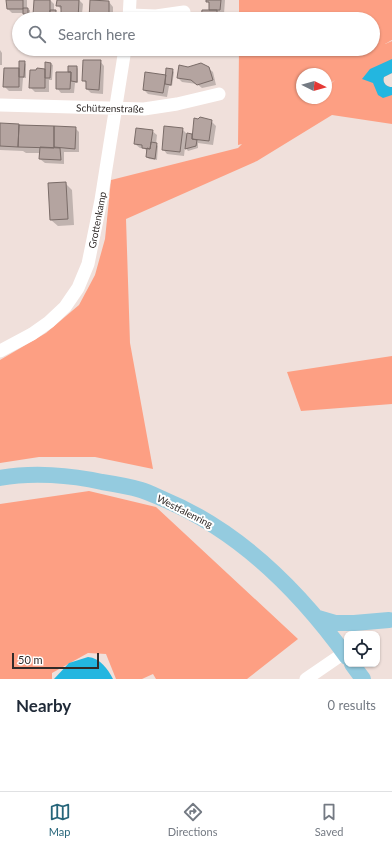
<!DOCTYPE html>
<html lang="en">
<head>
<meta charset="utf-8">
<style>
  :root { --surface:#fff; --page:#f6f6f7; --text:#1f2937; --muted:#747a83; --line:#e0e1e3; --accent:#26657a }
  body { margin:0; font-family:Lato,sans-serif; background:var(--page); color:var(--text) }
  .controls { position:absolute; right:12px; bottom:12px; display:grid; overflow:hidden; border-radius:8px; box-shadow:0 1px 3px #0004 }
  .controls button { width:36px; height:36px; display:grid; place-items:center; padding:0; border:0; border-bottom:1px solid var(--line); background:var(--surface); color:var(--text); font:20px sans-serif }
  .compass { position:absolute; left:296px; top:68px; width:36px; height:36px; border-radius:50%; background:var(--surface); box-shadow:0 1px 3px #0004; rotate:95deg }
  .scale { position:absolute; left:12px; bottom:10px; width:87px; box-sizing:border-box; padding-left:4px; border:2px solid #312b29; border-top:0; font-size:11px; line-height:14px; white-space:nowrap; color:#312b29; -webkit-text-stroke:3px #fff; paint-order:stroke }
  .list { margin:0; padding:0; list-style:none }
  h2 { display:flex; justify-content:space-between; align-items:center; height:52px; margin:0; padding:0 16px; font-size:17px }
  h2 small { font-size:13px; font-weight:400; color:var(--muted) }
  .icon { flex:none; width:22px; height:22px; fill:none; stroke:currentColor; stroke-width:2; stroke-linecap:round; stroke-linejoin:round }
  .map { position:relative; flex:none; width:392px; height:679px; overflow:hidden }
  .search { position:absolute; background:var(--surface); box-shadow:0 1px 3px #0004; left:12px; right:12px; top:12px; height:44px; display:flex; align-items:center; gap:10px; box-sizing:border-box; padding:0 14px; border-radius:22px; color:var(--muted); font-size:15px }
  .sheet { height:112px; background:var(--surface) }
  nav { display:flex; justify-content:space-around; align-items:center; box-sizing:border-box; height:56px; border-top:1px solid var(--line); background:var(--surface); font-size:11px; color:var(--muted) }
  nav a { display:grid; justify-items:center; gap:2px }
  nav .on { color:var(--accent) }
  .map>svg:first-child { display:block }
  .green { fill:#fd9f83; fill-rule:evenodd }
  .water { fill:#23b6e0 }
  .shadow { fill:#0003 }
  .building { fill:#b4a4a0; stroke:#7a6c68 }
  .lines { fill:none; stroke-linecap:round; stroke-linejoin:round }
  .minor { stroke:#fff; stroke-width:13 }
  .major { stroke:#94cbdf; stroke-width:16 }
  .labels { text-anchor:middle; stroke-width:4; stroke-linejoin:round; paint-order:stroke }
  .street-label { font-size:10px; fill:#312b29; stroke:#fff }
</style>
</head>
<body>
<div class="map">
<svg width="392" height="679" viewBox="0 0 392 679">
  <rect width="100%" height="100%" fill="#f0e0db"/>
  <path class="green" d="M239,0H392V40L385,44L392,41V73L384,77C382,82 386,87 392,87V124L332,115L257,161L126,219L130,343L153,469L95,457H39L0,463V360L46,333L79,305L95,275L105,239L111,180L238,148L242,144L238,145L239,49H373V19H239ZM302,74H326V86L335,80L326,88V98H302Z
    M392,356V404L301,411L287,372Z
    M89,491L156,507L298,639L247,679H156L153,674L142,679H116L106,654L88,653L52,673V679H0V504Z"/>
  <path class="water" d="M392,59V73L384,77C382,82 386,87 392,87V95L383,98L378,95L373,83L362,79L370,69Z
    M88,657C100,658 108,669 113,679H54L69,663Z"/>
  <path class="shadow" d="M7,0H27V9L30,10V15H26L23,13H12L8,9Z
    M35,0H50L54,4V11L58,13L57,19H39L34,14Z
    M58,0H79L83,4L82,14L85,16V19H62V10L57,5Z
    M91,0L109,2L113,7V19H90Z
    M207,0H225L224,14H221V19H202L210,11V5Z
    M175,49H187V52H177Z
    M0,50L2,53V65H0Z
    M100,61L104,66L103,94L91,93L87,89V84L83,80Z
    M24,62L26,64V78H23L22,91H9L4,86Z
    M51,64L53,65L52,80H49V92H35L30,87Z
    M69,67H77L78,69V83H75L74,93H61L57,88L71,73Z
    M188,68H208L213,72L216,85L202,88L197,84L182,82L178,78Z
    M172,70L174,72L172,86H169L167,97L148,94L144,90L146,73L167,76Z
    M211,121L216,126L213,145L198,143V148L188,151L185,147L184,156L167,154L163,149L182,129L187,134L193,136Z
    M0,124L75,128L79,132V152H64V164L45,163L40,159V153H26L23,151L0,150Z
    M152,131L157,135L156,144L158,146L157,160L149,159L147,157V152L145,149L140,148L135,144Z
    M65,183L72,190L74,225L58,226L51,220Z"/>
  <path class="building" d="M6,0H23V9H7Z
    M34,0H50V15H33Z
    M57,0H79L78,19H61V6H56Z
    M90,0L109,1V19H89Z
    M206,0H221L220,10H209V2H206Z
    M23,8H28V14H23Z
    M50,10H56V19H49Z
    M202,10H217V19H201Z
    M78,13H84V19H78Z
    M174,49H185L184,52L174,51Z
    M83,60H101L99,90L86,89V81H82Z
    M19,61H25L24,77H19Z
    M45,62L51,63L50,78H45Z
    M201,63L209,67L213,80L197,85L191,80L177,78L179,65L188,67Z
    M68,66H77V82L71,81V72H68Z
    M4,68H19V87H3Z
    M37,68L45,69V88H29L30,70H36Z
    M166,68L173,69L171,85L165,84Z
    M56,72H71L70,89H56Z
    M145,72L166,75L163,93L143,90Z
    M200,117L212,120L209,141L192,139L194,118L198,119Z
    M0,123L19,124L18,147L0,146Z
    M19,125L54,126V148L18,147Z
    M54,126L76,127L75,149L54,147Z
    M164,126L183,128L180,152L162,150Z
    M136,128L153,130L150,149L142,148V145L134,144Z
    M187,133L192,134V139L197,140L196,146L185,149Z
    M151,142L157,143L155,159L146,157L147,148L150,149Z
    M40,147L60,148L61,160L39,159Z
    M66,182L68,219L50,220L48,183Z"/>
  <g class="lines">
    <path class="minor" d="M130,15L156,16L184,12
      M129,19L130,0
      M0,105L144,109L177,104L219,94
      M0,351L32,334L49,322L65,307L78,288L88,264L101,200L125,49
      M306,679L344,653"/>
    <path class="major" d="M0,478C32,472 71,475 102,482C115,484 128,486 141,490C148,492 156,496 163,499C238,530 300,592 347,657
      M318,618L335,623H354L389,620
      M352,664L363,679"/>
  </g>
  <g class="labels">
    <g class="street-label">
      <text transform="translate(110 108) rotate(1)" y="4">Schützenstraße</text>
      <text transform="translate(97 220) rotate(-79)" y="4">Grottenkamp</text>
      <text transform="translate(185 511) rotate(27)" y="4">Westfalenring</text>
    </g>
  </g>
</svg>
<div class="controls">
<button><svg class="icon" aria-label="locate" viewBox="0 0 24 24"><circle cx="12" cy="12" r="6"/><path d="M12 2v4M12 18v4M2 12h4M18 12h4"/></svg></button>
</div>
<svg class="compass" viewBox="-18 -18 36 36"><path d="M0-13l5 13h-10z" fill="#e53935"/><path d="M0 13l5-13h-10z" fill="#747a83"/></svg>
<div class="scale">50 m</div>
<div class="search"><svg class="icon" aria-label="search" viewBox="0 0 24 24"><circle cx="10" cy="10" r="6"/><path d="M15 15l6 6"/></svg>Search here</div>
</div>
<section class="sheet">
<h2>Nearby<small>0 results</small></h2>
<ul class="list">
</ul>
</section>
<nav>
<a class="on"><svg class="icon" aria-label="map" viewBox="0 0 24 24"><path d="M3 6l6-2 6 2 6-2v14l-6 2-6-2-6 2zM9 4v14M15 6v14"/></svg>Map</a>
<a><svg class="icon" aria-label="directions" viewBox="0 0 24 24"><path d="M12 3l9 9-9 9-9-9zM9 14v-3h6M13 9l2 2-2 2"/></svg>Directions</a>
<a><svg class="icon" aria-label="saved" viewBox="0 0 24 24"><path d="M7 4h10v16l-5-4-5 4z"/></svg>Saved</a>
</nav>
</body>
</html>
